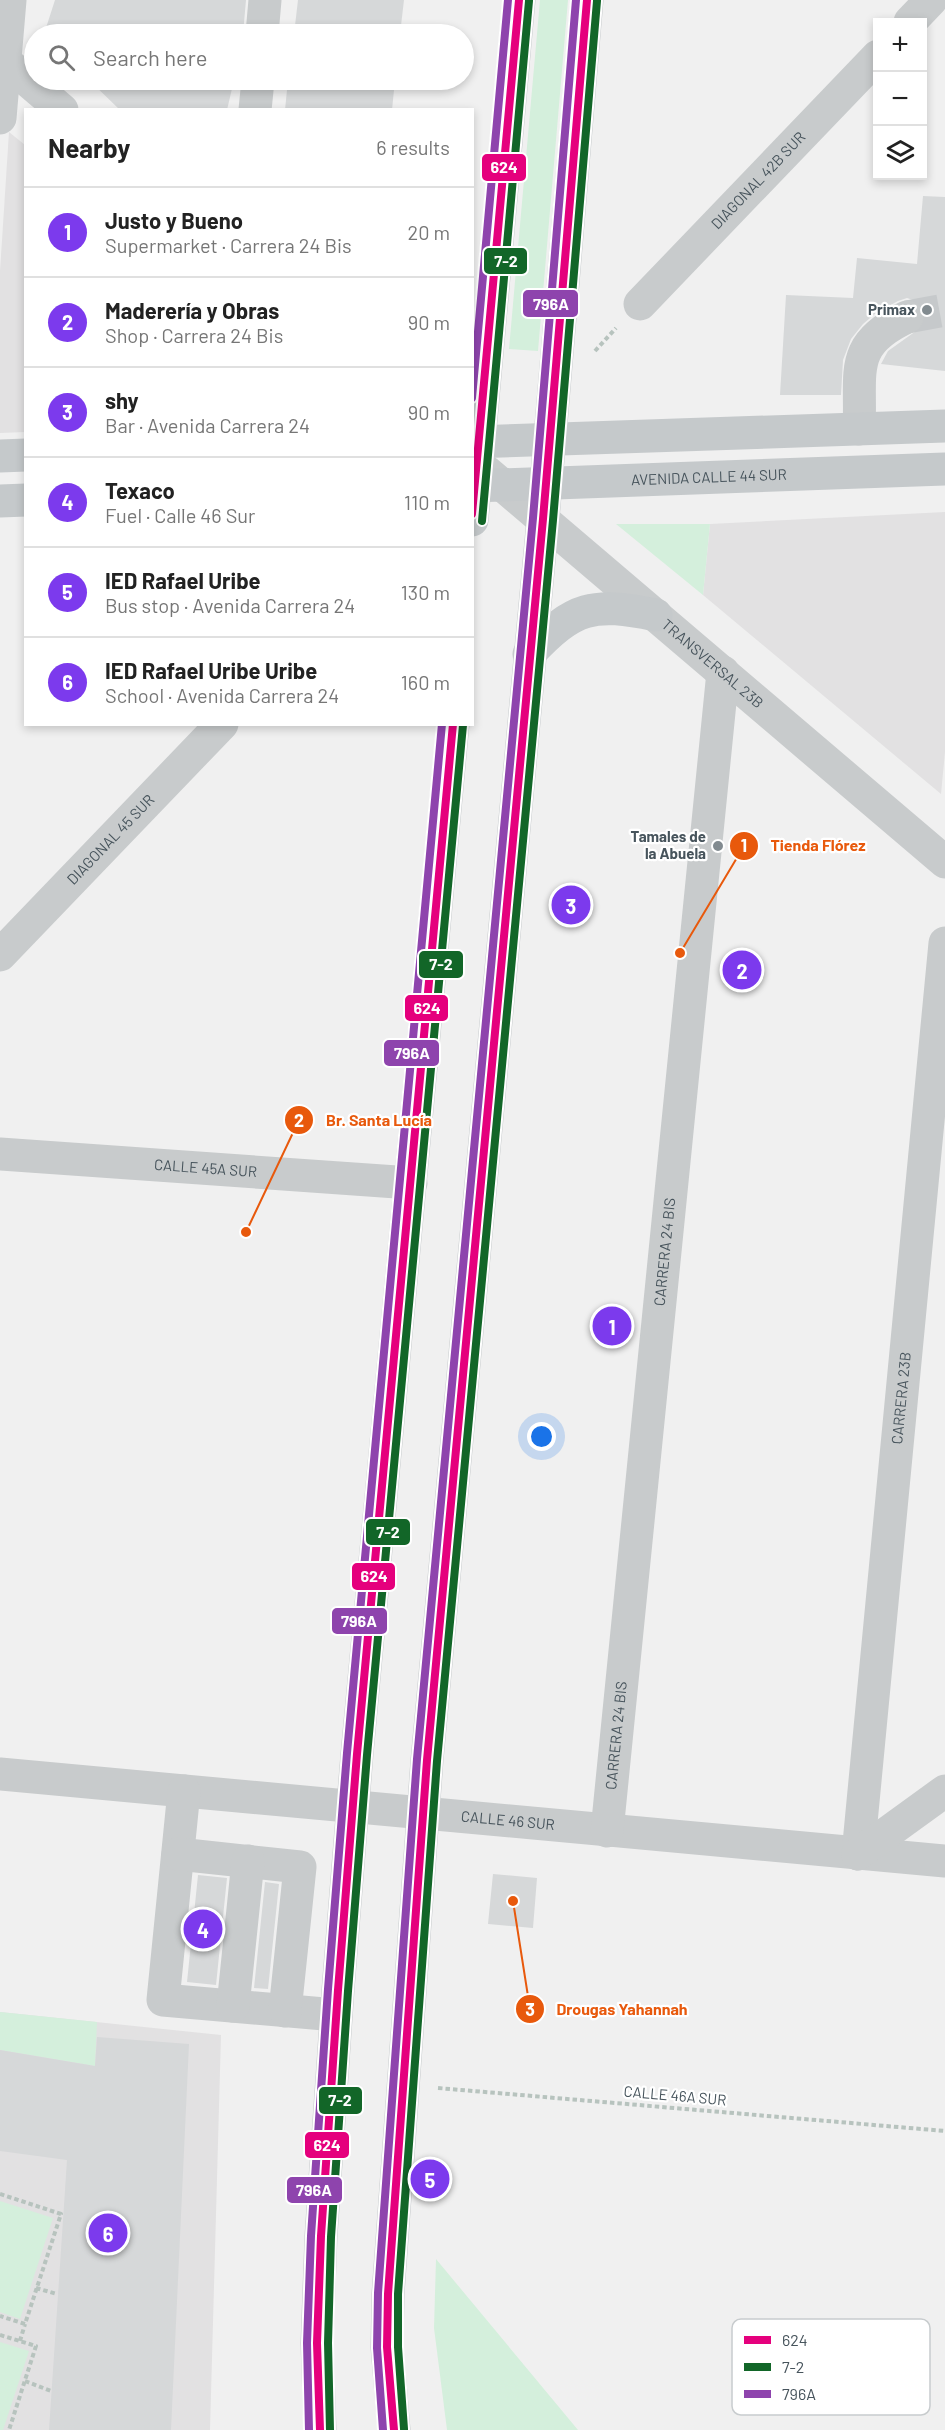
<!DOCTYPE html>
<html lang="en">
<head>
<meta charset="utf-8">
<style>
  :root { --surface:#fff; --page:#f2f2f2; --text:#222; --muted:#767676; --line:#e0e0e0; --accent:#7c3aed }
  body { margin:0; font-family:Barlow,sans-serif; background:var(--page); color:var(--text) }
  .controls { position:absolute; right:18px; top:18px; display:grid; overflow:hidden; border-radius:0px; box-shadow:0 3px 9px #0003 }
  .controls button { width:54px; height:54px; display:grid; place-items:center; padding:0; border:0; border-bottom:2px solid var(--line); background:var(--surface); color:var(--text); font:30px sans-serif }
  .you { position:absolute; left:542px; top:1437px; width:21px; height:21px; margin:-15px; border:4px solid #fff; border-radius:50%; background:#1a73e8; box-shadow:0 0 0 9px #1a73e833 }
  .badge { display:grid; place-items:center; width:39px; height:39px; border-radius:50%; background:var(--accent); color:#fff; font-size:20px; font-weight:700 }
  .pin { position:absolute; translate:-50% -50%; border:3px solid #fff; box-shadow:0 2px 6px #0006 }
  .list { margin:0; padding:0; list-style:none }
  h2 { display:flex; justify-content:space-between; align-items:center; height:78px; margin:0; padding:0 24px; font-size:26px }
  h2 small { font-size:20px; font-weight:400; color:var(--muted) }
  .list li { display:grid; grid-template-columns:39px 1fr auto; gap:18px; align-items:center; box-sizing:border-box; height:90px; padding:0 24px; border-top:2px solid var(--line) }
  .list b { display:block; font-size:22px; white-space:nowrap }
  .list p { margin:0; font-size:20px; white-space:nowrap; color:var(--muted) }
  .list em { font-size:20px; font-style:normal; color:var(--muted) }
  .icon { flex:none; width:33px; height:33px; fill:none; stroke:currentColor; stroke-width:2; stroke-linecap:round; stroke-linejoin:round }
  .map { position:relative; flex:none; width:945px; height:2430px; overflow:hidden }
  .search { position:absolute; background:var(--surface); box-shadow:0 3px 9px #0003; left:24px; top:24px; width:450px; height:66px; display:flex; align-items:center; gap:15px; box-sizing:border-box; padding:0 21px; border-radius:33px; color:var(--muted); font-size:22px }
  .panel { position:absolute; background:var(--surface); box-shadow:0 3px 9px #0003; left:24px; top:108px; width:450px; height:618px; border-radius:0px }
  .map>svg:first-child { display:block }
  .education { fill:#e2e1e2 }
  .green { fill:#d4efdc }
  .building { fill:#d6d8d9 }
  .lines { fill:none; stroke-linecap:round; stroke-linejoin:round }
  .minor-tunnel { stroke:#c6c9cb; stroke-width:33; stroke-dasharray:33 16; stroke-linecap:butt }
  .path { stroke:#b7c3be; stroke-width:4; stroke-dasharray:4.5 3; stroke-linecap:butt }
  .minor { stroke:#c8cbcc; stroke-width:33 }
  .major { stroke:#c5c9cb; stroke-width:33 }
  .bus-1-casing { stroke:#fff; stroke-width:12 }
  .bus-2-casing { stroke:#fff; stroke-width:12 }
  .bus-3-casing { stroke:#fff; stroke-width:12 }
  .bus-1 { stroke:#e5007d; stroke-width:8 }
  .bus-2 { stroke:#126628; stroke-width:8 }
  .bus-3 { stroke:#8e44ad; stroke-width:8 }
  .poi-dot { fill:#828b90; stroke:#fff; stroke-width:2 }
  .labels { text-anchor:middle; stroke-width:4.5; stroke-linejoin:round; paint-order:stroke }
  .street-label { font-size:15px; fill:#47545c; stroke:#fff }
  .poi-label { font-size:15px; font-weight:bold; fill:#47545c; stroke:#fff; text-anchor:end }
  .key { fill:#fff; stroke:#c8ccce; stroke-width:1.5 }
  .key-label { font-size:16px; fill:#47545c }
  .leader { fill:none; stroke:#e8590c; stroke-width:2 }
  .callout-dot { fill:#e8590c; stroke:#fff; stroke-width:2 }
  .mark-label { font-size:18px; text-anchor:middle; font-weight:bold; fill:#fff }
  .callout-label { font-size:16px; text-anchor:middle; font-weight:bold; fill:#e8590c; stroke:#fff; stroke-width:4.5; stroke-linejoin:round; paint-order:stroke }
  .line-badge { stroke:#fff; stroke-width:2 }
  .badge-label { font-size:16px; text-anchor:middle; font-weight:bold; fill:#fff }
</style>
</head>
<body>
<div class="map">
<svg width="945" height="2430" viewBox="0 0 945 2430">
  <rect width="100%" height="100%" fill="#f0f0f0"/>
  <path class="education" d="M9,132L25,145L26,432L0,433V271Z
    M945,512V752L941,794L703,595L710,524Z
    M0,2012L221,2035L210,2430H0Z"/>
  <path class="green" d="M540,0H568L538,351L509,349Z
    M616,524H710L703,595Z
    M0,2012L97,2022L95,2066L0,2050Z
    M0,2201L53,2218L20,2319L0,2312Z
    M436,2259L578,2430H447L434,2328Z
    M0,2342L29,2351L3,2430H0Z"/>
  <path class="building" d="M55,0H246L243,34H44Z
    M298,0H404L400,34H294Z
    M89,80H234L227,110H120Z
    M288,80H395L392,110H285Z
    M923,196L945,197V371L881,364L888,351L923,326L926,317L923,308L916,301L907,298L898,301L876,313L863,324L851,339L843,360L841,395H780L786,295L853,298L857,258L917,264Z
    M493,1874L537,1878L533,1928L488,1924Z
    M198,1875L227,1878L216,1985L187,1982Z
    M265,1882L279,1884L268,1989L254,1988Z
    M97,2037L189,2044L171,2430H49L67,2160L0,2151V2050L95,2066Z"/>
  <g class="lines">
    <path class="minor-tunnel" d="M907,317L945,310"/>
    <path class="path" d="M595,351L616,328
      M438,2088L945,2131
      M0,2194L61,2214L25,2324L0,2316
      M36,2288L57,2294
      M0,2335L36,2346L9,2430
      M20,2341L25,2324
      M25,2381L51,2391"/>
    <g class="minor">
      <path d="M910,22L931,0"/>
      <path d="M262,34L265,0"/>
      <path d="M0,57L62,110"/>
      <path d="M255,110L258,80"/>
      <path d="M0,118L10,0"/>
      <path id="s1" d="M640,304L878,56"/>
      <path d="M859,429C862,372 847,345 907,317"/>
      <path id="s2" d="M487,472L945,862"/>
      <path id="s3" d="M0,955L222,724"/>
      <path id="s4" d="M0,1154L411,1183"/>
      <path id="s5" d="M0,1774L945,1861"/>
      <path d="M184,1791L163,2000L336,2015"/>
      <path id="s6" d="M607,1831L723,672"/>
      <path d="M178,1854L300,1867L285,2011"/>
      <path id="s7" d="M858,1854L945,943"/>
      <path d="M858,1854L945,1791"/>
      <path d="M233,2006L248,1861"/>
    </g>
    <g class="major">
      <path d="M472,442L945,426"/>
      <path d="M0,456L26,455"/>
      <path id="s8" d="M472,486L945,469"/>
      <path d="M0,501L26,500"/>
      <path d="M472,520L519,0"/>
      <path d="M529,654C574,606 593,602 656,615"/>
      <path d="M320,2430L317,2343L321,2236L338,1990L357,1754L453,724"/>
      <path d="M394,2430L387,2347L388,2294L427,1760L543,519L587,0"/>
    </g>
    <defs>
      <path id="bus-1" d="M472,514L519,0
        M320,2430L317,2343L321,2236L338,1990L357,1754L453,724
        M394,2430L387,2347L388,2294L427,1760L543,519L587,0"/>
      <path id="bus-2" d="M482,521L529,1
        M404,2429L398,2347V2294L437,1761L553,520L597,1
        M330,2430L328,2343L331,2237L348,1991L367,1755L463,725"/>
      <path id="bus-3" d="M472,398L508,0
        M309,2430L307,2343L311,2236L328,1989L347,1753L442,724
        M383,2430L377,2348L378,2293L417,1759L533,518L576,0"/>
    </defs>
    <use href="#bus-1" class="bus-1-casing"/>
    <use href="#bus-2" class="bus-2-casing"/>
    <use href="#bus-3" class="bus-3-casing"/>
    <use href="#bus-1" class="bus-1"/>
    <use href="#bus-2" class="bus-2"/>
    <use href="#bus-3" class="bus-3"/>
  </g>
  <g class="poi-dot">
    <circle cx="927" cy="310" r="6"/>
    <circle cx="718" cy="846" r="6"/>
  </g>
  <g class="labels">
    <g class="street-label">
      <text dy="5" stroke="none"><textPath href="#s1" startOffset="171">DIAGONAL 42B SUR</textPath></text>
      <text dy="5" stroke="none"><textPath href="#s8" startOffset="237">AVENIDA CALLE 44 SUR</textPath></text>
      <text dy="5" stroke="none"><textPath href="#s2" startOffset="296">TRANSVERSAL 23B</textPath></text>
      <text dy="5" stroke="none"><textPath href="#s3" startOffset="160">DIAGONAL 45 SUR</textPath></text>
      <text dy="5" stroke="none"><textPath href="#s4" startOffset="206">CALLE 45A SUR</textPath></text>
      <text dy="5" stroke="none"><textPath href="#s6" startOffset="582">CARRERA 24 BIS</textPath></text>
      <text dy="5" stroke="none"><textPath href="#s7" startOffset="458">CARRERA 23B</textPath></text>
      <text dy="5" stroke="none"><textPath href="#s6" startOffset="96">CARRERA 24 BIS</textPath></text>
      <text dy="5" stroke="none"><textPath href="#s5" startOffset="510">CALLE 46 SUR</textPath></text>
      <text transform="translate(675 2096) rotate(5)" y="5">CALLE 46A SUR</text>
    </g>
    <g class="poi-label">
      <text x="915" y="315">Primax</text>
      <text x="706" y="842">Tamales de<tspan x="706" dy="17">la Abuela</tspan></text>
    </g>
  </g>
  <rect x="732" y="2319" width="198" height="96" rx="9" class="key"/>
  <rect x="744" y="2336" width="27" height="8" fill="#e5007d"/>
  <rect x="744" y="2363" width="27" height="8" fill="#126628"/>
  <rect x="744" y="2390" width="27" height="8" fill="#8e44ad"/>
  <g class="key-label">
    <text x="782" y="2346">624</text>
    <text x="782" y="2373">7-2</text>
    <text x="782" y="2400">796A</text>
  </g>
  <path class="leader" d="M680 953L744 846M246 1232L299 1120M513 1901L530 2009"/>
  <g class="callout-dot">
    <circle cx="680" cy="953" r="6"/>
    <circle cx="246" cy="1232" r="6"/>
    <circle cx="513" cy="1901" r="6"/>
    <circle cx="744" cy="846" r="15"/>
    <circle cx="299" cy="1120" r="15"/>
    <circle cx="530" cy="2009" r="15"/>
  </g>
  <g class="mark-label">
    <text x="744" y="852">1</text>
    <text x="299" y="1127">2</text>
    <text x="530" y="2016">3</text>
  </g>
  <g class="callout-label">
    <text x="818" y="851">Tienda Flórez</text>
    <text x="379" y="1126">Br. Santa Lucía</text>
    <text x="622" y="2015">Drougas Yahannah</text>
  </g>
  <g class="line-badge">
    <rect x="481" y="153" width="46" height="29" rx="6" fill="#e5007d"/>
    <rect x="483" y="247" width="45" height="28" rx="6" fill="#126628"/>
    <rect x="522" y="289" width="57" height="29" rx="6" fill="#8e44ad"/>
    <rect x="418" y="950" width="46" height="29" rx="6" fill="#126628"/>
    <rect x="404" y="994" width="45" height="28" rx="6" fill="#e5007d"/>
    <rect x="383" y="1039" width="57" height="28" rx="6" fill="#8e44ad"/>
    <rect x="365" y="1518" width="46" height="28" rx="6" fill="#126628"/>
    <rect x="351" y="1562" width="45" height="29" rx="6" fill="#e5007d"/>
    <rect x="331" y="1607" width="57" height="28" rx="6" fill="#8e44ad"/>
    <rect x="318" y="2086" width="45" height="29" rx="6" fill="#126628"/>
    <rect x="304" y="2131" width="46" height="28" rx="6" fill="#e5007d"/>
    <rect x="286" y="2176" width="57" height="28" rx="6" fill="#8e44ad"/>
  </g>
  <g class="badge-label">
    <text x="504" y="173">624</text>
    <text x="506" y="267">7-2</text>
    <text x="551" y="310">796A</text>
    <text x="441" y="970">7-2</text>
    <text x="427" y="1014">624</text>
    <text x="412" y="1059">796A</text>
    <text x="388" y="1538">7-2</text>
    <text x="374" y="1582">624</text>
    <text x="359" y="1627">796A</text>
    <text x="340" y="2106">7-2</text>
    <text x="327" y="2151">624</text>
    <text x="314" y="2196">796A</text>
  </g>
</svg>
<div class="controls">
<button>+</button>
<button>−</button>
<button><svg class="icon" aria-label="layers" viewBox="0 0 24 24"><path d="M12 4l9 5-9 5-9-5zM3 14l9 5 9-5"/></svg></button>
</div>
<div class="you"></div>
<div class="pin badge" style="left:612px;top:1326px">1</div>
<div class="pin badge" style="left:742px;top:970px">2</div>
<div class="pin badge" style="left:571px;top:905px">3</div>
<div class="pin badge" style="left:203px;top:1929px">4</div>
<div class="pin badge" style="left:430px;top:2179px">5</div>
<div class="pin badge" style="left:108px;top:2233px">6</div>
<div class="search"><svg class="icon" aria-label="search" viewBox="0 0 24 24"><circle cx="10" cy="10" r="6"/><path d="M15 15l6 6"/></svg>Search here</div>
<section class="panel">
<h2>Nearby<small>6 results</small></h2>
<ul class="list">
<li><span class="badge">1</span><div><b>Justo y Bueno</b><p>Supermarket · Carrera 24 Bis</p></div><em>20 m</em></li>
<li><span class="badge">2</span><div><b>Maderería y Obras</b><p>Shop · Carrera 24 Bis</p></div><em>90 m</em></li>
<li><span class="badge">3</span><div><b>shy</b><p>Bar · Avenida Carrera 24</p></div><em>90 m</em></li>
<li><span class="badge">4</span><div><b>Texaco</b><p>Fuel · Calle 46 Sur</p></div><em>110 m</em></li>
<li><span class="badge">5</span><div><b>IED Rafael Uribe</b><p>Bus stop · Avenida Carrera 24</p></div><em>130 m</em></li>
<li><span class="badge">6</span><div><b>IED Rafael Uribe Uribe</b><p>School · Avenida Carrera 24</p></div><em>160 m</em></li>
</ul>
</section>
</div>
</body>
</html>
